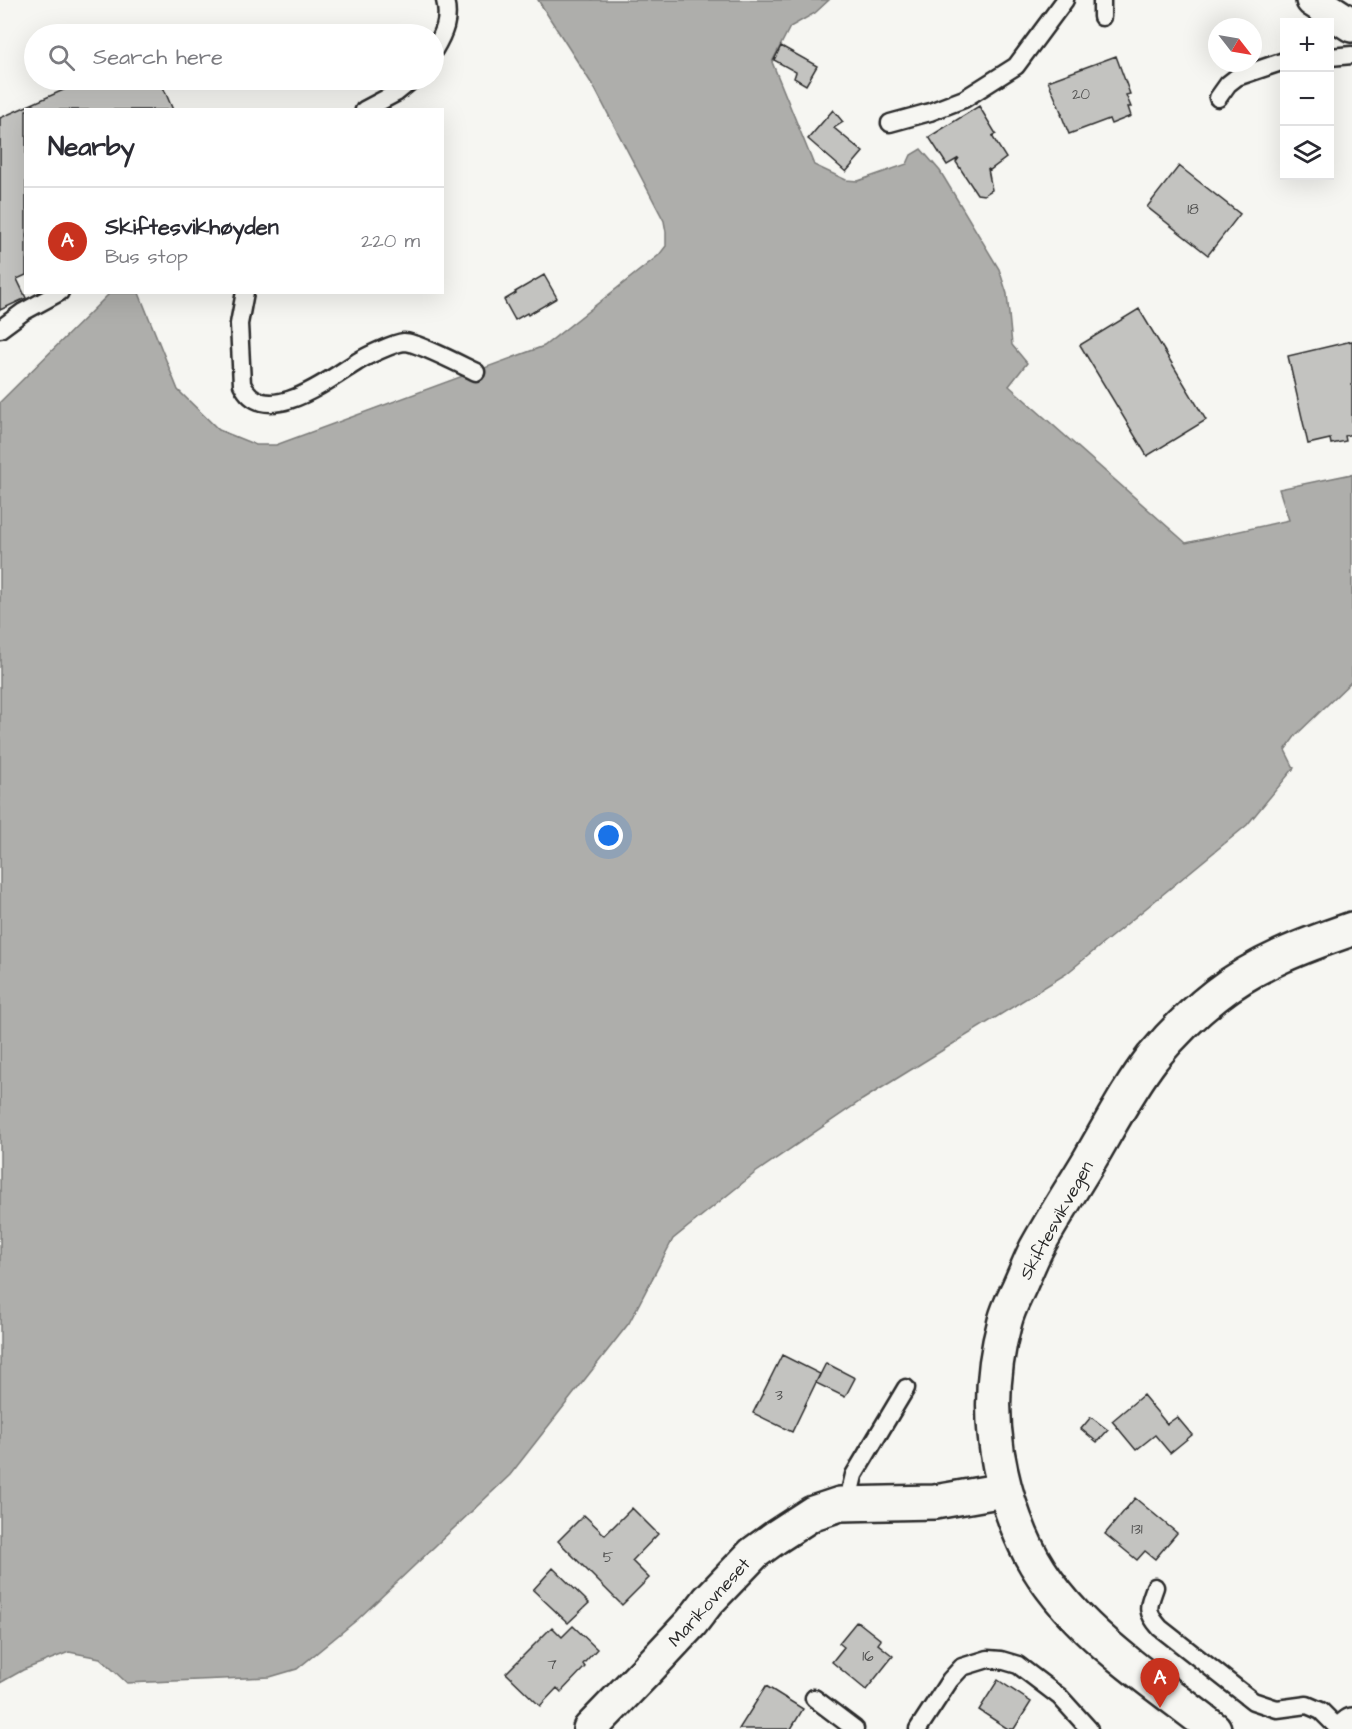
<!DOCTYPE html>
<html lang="en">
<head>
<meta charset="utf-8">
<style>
  :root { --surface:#fff; --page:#f2f2f3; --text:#2b2b33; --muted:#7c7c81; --line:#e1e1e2; --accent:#c8321e }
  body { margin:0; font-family:"Architects Daughter",sans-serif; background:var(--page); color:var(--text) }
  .controls { position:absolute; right:18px; top:18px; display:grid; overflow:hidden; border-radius:0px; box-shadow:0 6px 24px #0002 }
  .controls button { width:54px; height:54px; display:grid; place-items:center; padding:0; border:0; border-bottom:2px solid var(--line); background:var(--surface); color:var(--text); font:30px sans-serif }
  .compass { position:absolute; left:1208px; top:18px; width:54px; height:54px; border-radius:50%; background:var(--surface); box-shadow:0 6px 24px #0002; rotate:121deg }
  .you { position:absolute; left:609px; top:836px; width:21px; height:21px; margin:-15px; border:4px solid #fff; border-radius:50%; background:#1a73e8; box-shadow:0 0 0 9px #1a73e833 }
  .badge { display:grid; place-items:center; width:39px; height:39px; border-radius:50%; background:var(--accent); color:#fff; font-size:20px; font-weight:700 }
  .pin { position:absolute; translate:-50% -50px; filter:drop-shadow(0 2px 3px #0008) }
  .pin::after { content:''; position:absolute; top:32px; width:21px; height:18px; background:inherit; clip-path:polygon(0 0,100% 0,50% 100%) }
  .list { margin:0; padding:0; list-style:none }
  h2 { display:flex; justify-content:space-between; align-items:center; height:78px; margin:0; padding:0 24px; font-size:26px }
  h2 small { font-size:20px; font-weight:400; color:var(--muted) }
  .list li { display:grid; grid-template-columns:39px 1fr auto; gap:18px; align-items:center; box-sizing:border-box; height:108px; padding:0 24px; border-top:2px solid var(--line) }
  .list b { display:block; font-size:22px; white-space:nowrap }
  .list p { margin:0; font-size:20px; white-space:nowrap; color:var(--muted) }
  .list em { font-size:20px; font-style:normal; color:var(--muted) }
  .icon { flex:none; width:33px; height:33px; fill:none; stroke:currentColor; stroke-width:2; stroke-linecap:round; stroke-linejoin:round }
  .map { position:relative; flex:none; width:1352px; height:1729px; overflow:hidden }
  .search { position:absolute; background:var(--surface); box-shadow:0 6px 24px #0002; left:24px; top:24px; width:420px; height:66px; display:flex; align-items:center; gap:15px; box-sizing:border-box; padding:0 21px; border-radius:33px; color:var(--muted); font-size:22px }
  .panel { position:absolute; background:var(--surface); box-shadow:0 6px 24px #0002; left:24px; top:108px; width:420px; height:186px; border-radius:0px }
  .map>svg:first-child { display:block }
  .water { fill:#aeaeab; stroke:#7a7a78; stroke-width:1.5 }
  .building { fill:#c3c3c0; stroke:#2b2b2b; stroke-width:1.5 }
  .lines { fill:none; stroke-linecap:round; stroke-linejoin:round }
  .service-casing { stroke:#2b2b2b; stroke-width:21 }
  .minor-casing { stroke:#2b2b2b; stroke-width:38 }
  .secondary-casing { stroke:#2b2b2b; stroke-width:38 }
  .service { stroke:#f6f6f2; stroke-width:16 }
  .minor { stroke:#f6f6f2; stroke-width:33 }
  .secondary { stroke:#f6f6f2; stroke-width:33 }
  .labels { text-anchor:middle; stroke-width:6; stroke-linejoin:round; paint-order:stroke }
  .number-label { font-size:15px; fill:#515150 }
  .street-label { font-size:18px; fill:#2b2b2b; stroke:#f6f6f2 }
</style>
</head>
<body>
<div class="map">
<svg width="1352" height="1729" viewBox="0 0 1352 1729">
  <rect width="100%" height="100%" fill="#f6f6f2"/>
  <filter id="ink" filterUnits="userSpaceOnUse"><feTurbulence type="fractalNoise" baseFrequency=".0167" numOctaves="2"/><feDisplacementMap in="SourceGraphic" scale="12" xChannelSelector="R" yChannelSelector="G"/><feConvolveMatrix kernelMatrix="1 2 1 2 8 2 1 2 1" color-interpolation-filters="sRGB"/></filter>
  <g filter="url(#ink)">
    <path class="water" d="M538,0H829L815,13L790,27L772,62L814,165L846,180L858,181L907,164L911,155L921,149L940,171L999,269L1007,294L1012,345L1027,363L1009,386L1186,543L1289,520L1279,489L1352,474V681L1296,735L1285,750L1294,768L1247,825L1066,974L862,1100L755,1173L673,1239L629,1323L510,1475L358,1619L297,1669L270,1677L127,1683L100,1658L69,1652L23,1670L0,1683V402L110,293H139L178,390L219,430L256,445H276L544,346L659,255L666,246V232L664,221L595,89Z"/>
    <path class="building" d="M781,46L817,66L806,85L794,78L796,72L774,60Z
      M1116,56L1130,94L1126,95L1131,107H1128L1131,116L1111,124L1109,119L1069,134L1061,114H1062L1048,81Z
      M86,80H160L173,110H26V275L17,279L26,298L0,310V118Z
      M979,106L996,134L992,136L1006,158L990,170L988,169L992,190L984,195L977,194L956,162L959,158L947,165L929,137Z
      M833,110L843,122L834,128L863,152L846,172L808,139Z
      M1179,166L1240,214L1208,255L1147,207Z
      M544,275L557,298L528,315L527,313L515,320L504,300L516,293L515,292Z
      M1139,309L1206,420L1147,456L1080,345Z
      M1352,341V434L1345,436L1346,441L1331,444L1330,439L1308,444L1288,356Z
      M782,1355L820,1374L792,1432L753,1413Z
      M826,1363L855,1378L845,1397L816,1383Z
      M1143,1395L1167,1424L1177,1417L1192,1435L1170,1453L1155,1435L1136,1450L1112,1421Z
      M1091,1417L1108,1430L1097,1442L1081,1429Z
      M1135,1498L1177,1533L1155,1559L1145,1551L1137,1560L1105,1534Z
      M632,1508L658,1534L632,1561L649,1578L622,1605L558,1541L584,1515L605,1535Z
      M553,1568L589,1603L568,1623L533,1590Z
      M857,1621L881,1640L878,1644L893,1656L866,1690L832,1662L844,1647L839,1643Z
      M573,1626L597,1649L583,1664L585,1667L561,1692L557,1688L540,1706L506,1673L552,1627L562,1637Z
      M998,1680L1031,1702L1014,1729H1008L979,1710Z
      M766,1686L803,1709L791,1729H739Z"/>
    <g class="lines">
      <defs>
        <path id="service" d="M1102,17V0
          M434,50C444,33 450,20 445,0
          M1330,57L1352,55
          M1218,98L1228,84L1237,77L1284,61
          M364,110L396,93L412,80
          M890,123L930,112L964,99L1016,66L1065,0
          M245,292L239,324L242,384C264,431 331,378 357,362C366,356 394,343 404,342C417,342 463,366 476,372
          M0,329L23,312L60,292
          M847,1504L854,1475L906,1388
          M1155,1587C1148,1607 1145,1611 1160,1628L1253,1701L1277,1709L1307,1705L1321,1711L1339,1729
          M814,1698L855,1729
          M918,1729L950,1680L962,1667L988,1659L1001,1660L1018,1665L1060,1697L1089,1729"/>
        <path id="minor" d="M590,1729L647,1670L691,1623L708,1601L754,1553L776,1537L813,1513L840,1504L935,1502L1004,1490
          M1347,1729L1352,1725"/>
        <path id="secondary" d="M1313,0L1352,25
          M1214,1729C1143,1673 1057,1621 1021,1535C992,1466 985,1394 1005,1321C1008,1309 1014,1298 1019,1287C1025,1274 1030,1261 1036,1249C1053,1218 1072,1189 1090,1159C1110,1125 1129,1088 1153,1057C1172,1034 1193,1013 1216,995C1256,963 1305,945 1352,929"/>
      </defs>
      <use href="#service" class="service-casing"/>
      <use href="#minor" class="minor-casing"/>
      <use href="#secondary" class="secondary-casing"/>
      <use href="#service" class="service"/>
      <use href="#minor" class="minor"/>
      <use href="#secondary" class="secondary"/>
    </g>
  </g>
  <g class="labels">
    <g class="number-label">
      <text x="1081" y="99">20</text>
      <text x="1193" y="214">18</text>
      <text x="779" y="1400">3</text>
      <text x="1137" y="1534">131</text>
      <text x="608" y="1562">5</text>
      <text x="868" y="1661">16</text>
      <text x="552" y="1669">7</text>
    </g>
    <g class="street-label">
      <text transform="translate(1056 1220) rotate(-61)" y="6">Skiftesvikvegen</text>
      <text transform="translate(709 1602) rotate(-48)" y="6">Marikovneset</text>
    </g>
  </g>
</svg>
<div class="controls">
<button>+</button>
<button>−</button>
<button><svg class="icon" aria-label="layers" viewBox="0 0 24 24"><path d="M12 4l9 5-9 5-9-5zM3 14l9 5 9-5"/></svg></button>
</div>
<svg class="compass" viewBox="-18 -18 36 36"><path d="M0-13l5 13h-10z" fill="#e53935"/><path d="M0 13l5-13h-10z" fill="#7c7c81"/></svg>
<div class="you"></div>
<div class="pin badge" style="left:1160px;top:1708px">A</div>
<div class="search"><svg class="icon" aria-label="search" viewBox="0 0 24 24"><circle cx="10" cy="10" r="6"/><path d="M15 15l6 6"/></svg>Search here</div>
<section class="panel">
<h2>Nearby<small></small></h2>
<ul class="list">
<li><span class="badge">A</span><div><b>Skiftesvikhøyden</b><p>Bus stop</p></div><em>220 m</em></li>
</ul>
</section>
</div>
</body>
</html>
